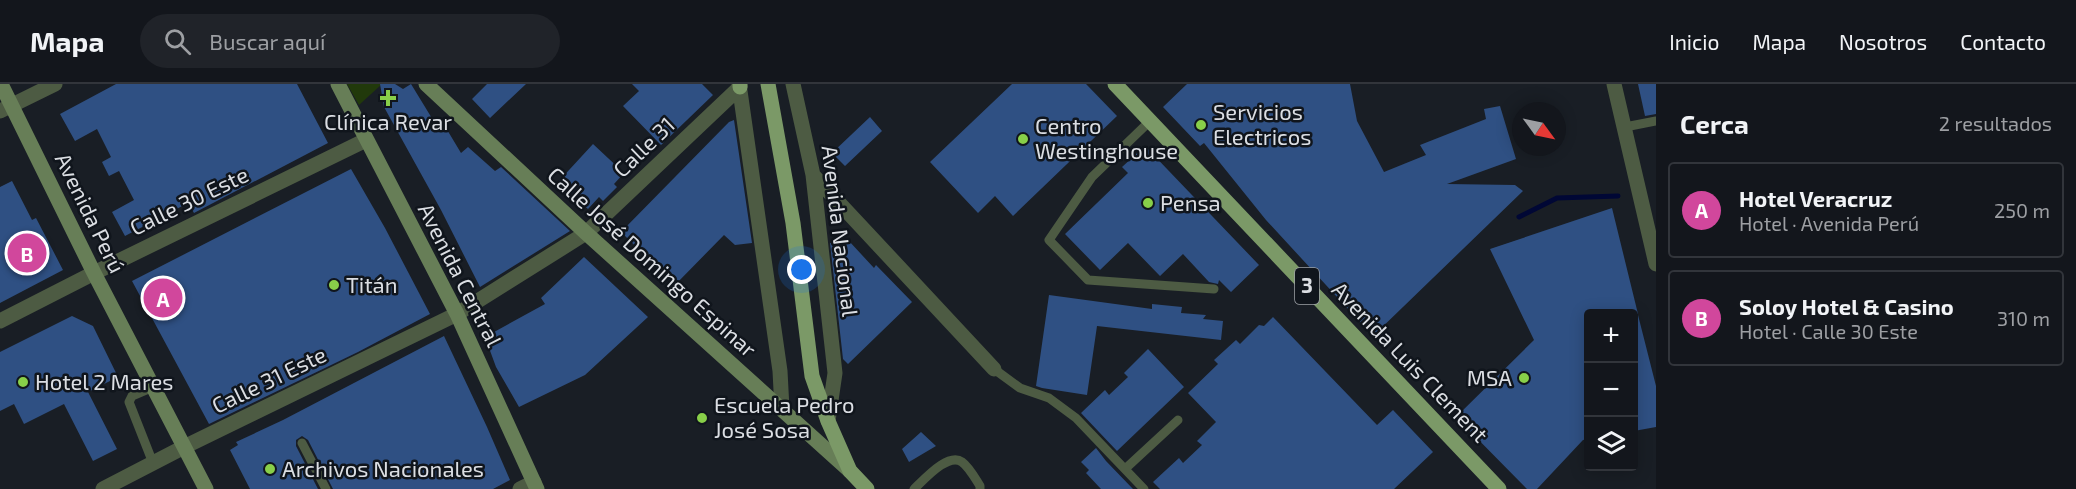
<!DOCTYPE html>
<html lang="es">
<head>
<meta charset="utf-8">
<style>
  :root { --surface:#13161c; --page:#202329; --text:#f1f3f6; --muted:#9d9fa3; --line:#32353b; --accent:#ea580c }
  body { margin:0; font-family:"Exo 2",sans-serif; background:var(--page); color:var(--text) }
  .controls { position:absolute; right:18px; bottom:18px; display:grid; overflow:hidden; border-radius:6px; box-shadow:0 3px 15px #0003 }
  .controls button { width:54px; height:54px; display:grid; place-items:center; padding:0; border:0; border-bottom:2px solid var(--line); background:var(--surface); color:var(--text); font:30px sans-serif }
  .compass { position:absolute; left:1512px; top:18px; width:54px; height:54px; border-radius:50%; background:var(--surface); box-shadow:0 3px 15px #0003; rotate:123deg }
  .you { position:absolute; left:802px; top:186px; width:21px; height:21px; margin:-15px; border:4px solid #fff; border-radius:50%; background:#1a73e8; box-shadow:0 0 0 9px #1a73e833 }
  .badge { display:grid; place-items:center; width:39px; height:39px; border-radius:50%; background:var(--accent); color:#fff; font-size:20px; font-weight:700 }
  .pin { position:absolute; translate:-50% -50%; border:3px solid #fff; box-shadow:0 2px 6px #0006 }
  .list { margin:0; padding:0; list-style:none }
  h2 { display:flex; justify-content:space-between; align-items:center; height:78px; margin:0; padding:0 24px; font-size:26px }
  h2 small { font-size:20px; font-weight:400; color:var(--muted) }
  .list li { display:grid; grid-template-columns:39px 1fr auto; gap:18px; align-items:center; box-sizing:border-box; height:96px; margin:0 12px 12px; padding:0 12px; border:2px solid var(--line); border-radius:6px }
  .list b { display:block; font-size:22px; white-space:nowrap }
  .list p { margin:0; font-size:20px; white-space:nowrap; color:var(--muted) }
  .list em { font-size:20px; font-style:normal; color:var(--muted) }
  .icon { flex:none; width:33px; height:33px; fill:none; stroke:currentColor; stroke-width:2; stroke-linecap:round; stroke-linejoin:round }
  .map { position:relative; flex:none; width:1656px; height:405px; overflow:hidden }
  header { display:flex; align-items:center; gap:36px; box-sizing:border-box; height:84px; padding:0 30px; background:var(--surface); border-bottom:2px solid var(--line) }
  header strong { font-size:28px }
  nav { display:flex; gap:33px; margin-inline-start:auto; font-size:21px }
  .search { width:420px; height:54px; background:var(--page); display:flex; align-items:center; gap:15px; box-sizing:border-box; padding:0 21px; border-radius:33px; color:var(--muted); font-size:22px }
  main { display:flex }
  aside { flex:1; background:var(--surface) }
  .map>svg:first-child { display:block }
  .green { fill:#21390b }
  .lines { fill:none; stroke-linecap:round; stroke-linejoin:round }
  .stream { stroke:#000735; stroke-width:5 }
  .building { fill:#2f5083 }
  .lane { stroke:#4d5b43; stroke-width:9 }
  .street { stroke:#4d5b43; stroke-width:15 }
  .secondary { stroke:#677e57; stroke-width:15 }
  .primary { stroke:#7b9967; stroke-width:15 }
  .poi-dot { fill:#88cf49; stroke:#10151c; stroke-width:2 }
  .labels { text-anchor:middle; stroke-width:5; stroke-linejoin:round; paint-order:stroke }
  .shield { fill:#10151c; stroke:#9ea2a7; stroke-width:1.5 }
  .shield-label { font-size:21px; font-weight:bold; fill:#dbdee3 }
  .poi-label { font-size:22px; fill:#dbdee3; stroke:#10151c; text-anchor:start }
  .street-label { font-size:22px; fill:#dbdee3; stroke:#10151c }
</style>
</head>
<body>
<header>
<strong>Mapa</strong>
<div class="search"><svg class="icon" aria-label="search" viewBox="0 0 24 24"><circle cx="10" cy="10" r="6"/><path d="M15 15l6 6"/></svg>Buscar aquí</div>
<nav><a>Inicio</a><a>Mapa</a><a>Nosotros</a><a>Contacto</a></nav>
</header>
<main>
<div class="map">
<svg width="1656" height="405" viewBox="0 0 1656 405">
  <rect width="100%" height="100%" fill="#191e25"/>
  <path class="green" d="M347,0H382L359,21Z"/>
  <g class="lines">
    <path class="stream" d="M1519,133L1557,114L1618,112"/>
  </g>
  <path class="building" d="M116,0H297L328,59L194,129L188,119L125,152L112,128L134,116L119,87L109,92L102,78L111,73L97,45L75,57L60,30Z
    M380,0H395L403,5L411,0L433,36L440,34L461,69L468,63L495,87L501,83L570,147L480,203L441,126L384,23Z
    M487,0H526L490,34L472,15Z
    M632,0H702L713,11L661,61L623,22L639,7Z
    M1012,0H1086L1117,32L1013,132L995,112L978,129L930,78Z
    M1187,0H1350L1357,37L1384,88L1426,71L1420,61L1486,35L1484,25L1500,22L1516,75L1447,100L1515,101L1523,107L1373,252L1266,136L1204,59L1200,62L1163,23Z
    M1638,0H1656V30L1645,32Z
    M870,33L882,47L845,82L832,69Z
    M734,36L752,159L735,161L724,151L675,201L621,148L729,38Z
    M593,60L624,89L614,100L617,103L603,117L599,113L588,125L558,98Z
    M1145,62L1259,181L1231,208L1219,196L1218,200L1209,198L1183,170L1160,192L1128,159L1100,186L1065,150L1128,89L1122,83Z
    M351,85L385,144L430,230L358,268L209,340L132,197Z
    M12,97L32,136L36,134L63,186L0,219V103Z
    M1612,124L1638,230H1588V355L1583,356L1537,405H1527L1456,333L1534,256L1490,165Z
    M849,157L874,184L876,181L912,218L848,280L843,275L830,159Z
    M584,173L648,233L585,291L519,323L496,283L485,253L545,220L541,214Z
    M1049,211L1152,225V220L1182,223L1181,229L1206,231L1203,235L1223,237L1221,256L1097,242L1087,311L1042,304L1036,302Z
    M1638,231L1656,302V343L1634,347V232Z
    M72,232L93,242L118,293L88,308L117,365L93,377L64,320L24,340L14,320L0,327V268Z
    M1273,233L1377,341L1393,326L1433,368L1394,405H1160L1153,398L1179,374L1183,379L1202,361L1197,357L1216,338L1188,309L1218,280L1214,276L1236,256L1240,260L1259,241L1264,242Z
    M444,252L487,343L510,396L493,405H333L308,356L302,352L296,356V362L318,405H250L230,366L238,361L236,358L283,336Z
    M1148,265L1184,303L1117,367L1081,329L1105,306L1109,311L1128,293L1124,289Z
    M921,348L936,362L909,378L902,365Z
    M1096,364L1106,377L1133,405H1101L1086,389L1089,386L1081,378Z"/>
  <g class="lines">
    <path class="lane" d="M1150,37L1092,93L1049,156L1088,196L1214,205
      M1625,43L1656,37
      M994,285L1020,304L1049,314L1076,334L1144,405
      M302,359L326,405
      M153,379L129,318L132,312L153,303
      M1125,385L1178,336
      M914,405C924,396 948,368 962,378C969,383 975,394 980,402V405"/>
    <path class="street" d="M739,0L780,287L782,325
      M793,0L813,91L835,289L828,337
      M1614,0L1656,180
      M0,27L55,0
      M813,91L994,285
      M0,237L94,189L366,56
      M103,405L184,363L457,230L586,149L740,3
      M520,405L534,398"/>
    <path class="secondary" d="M1,0L94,189L206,405
      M338,0L457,230L537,405
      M426,0L586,149L850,387"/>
    <path class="primary" d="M768,0L793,139L812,292L828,337L850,387L867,405
      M1115,0L1499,405
      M740,3V0"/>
  </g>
  <g class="poi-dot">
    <path d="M385 5h6v6h6v6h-6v6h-6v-6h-6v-6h6z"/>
    <circle cx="1201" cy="41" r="6"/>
    <circle cx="1023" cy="55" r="6"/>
    <circle cx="1148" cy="119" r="6"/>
    <circle cx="334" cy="201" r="6"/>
    <circle cx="1524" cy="294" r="6"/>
    <circle cx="23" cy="298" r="6"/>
    <circle cx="702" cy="334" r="6"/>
    <circle cx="270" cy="385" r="6"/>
  </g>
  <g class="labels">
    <rect class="shield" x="1295" y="184" width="24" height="36" rx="4.5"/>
    <g class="shield-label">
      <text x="1307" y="209">3</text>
    </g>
    <g class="poi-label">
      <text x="1213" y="36">Servicios<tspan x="1213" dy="25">Electricos</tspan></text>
      <text x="388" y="46" text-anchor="middle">Clínica Revar</text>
      <text x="1035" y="50">Centro<tspan x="1035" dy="25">Westinghouse</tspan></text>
      <text x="1160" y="127">Pensa</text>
      <text x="346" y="209">Titán</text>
      <text x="1512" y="302" text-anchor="end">MSA</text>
      <text x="35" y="306">Hotel 2 Mares</text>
      <text x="714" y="329">Escuela Pedro<tspan x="714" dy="25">José Sosa</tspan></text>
      <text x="282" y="393">Archivos Nacionales</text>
    </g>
    <g class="street-label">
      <text transform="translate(644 63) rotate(-44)" y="8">Calle 31</text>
      <text transform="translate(189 117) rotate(-26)" y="8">Calle 30 Este</text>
      <text transform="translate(90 129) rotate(64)" y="8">Avenida Perú</text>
      <text transform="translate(840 147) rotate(83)" y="8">Avenida Nacional</text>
      <text transform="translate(652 178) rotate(42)" y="8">Calle José Domingo Espinar</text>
      <text transform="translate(460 191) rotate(63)" y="8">Avenida Central</text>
      <text transform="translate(1410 278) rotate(46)" y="8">Avenida Luis Clement</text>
      <text transform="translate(269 296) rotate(-26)" y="8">Calle 31 Este</text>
    </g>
  </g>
</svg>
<div class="controls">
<button>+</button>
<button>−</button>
<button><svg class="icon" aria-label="layers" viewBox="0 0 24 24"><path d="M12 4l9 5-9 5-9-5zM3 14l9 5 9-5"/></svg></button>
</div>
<svg class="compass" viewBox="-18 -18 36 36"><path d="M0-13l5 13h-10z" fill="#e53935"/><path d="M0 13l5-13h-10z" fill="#9d9fa3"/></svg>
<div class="you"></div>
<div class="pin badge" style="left:163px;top:214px;background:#d1479c">A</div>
<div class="pin badge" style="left:27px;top:169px;background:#d1479c">B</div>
</div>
<aside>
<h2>Cerca<small>2 resultados</small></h2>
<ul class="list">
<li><span class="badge" style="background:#d1479c">A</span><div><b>Hotel Veracruz</b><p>Hotel · Avenida Perú</p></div><em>250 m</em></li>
<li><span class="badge" style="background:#d1479c">B</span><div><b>Soloy Hotel &amp; Casino</b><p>Hotel · Calle 30 Este</p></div><em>310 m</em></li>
</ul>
</aside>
</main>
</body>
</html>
